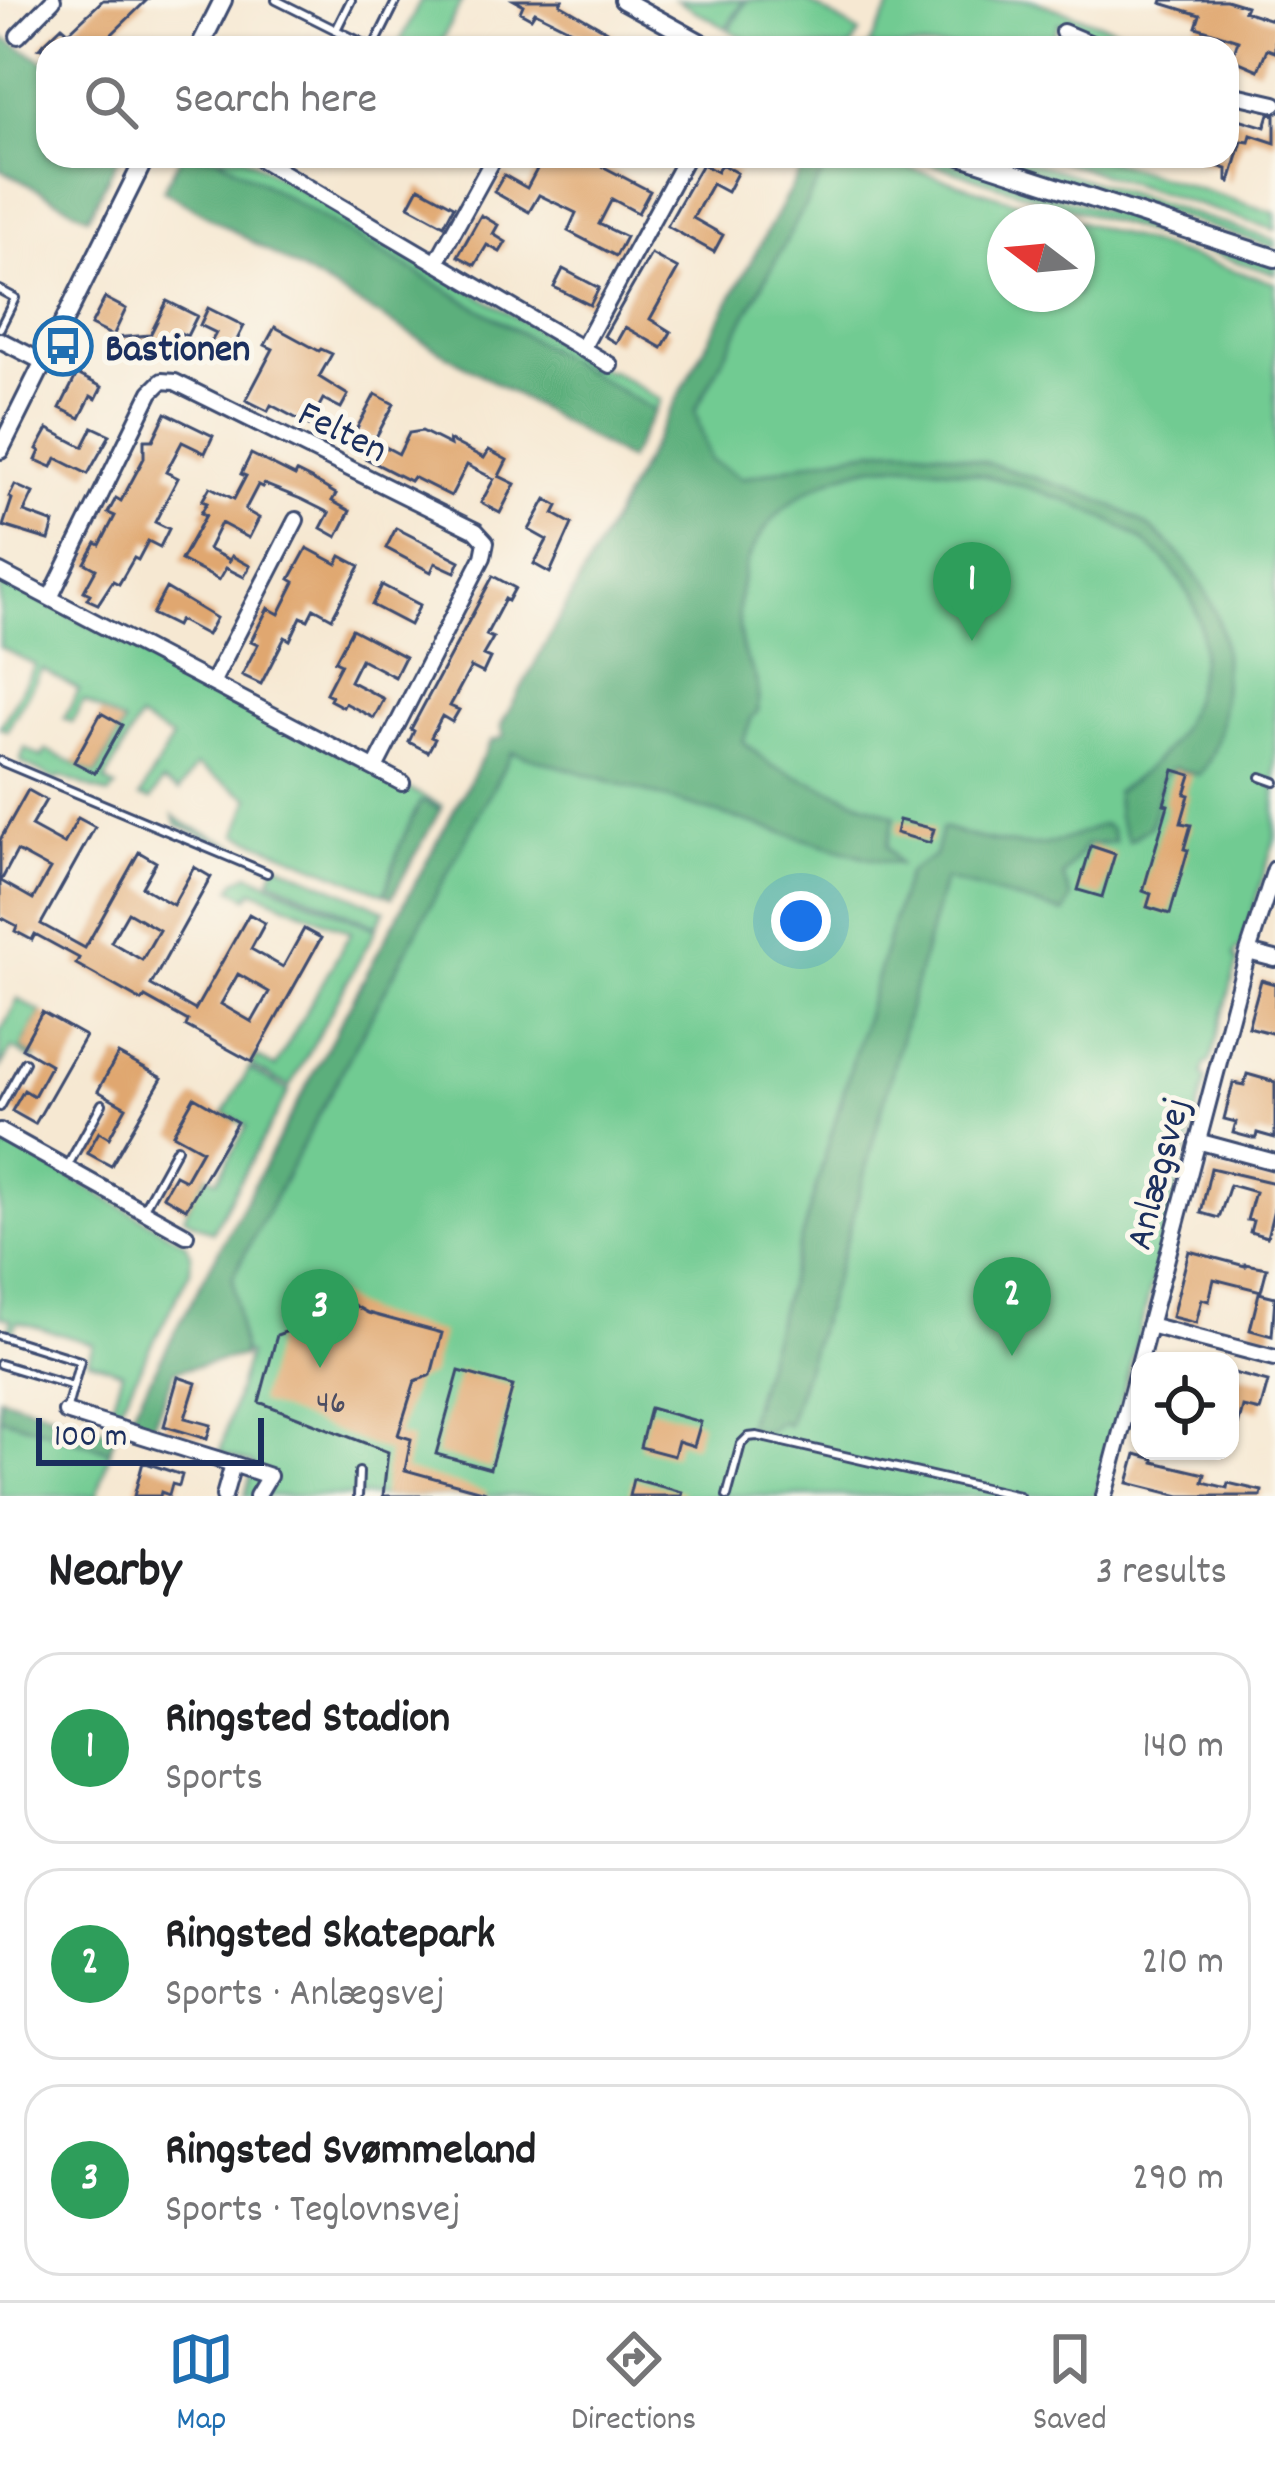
<!DOCTYPE html>
<html lang="en">
<head>
<meta charset="utf-8">
<style>
  :root { --surface:#fff; --page:#f2f2f2; --text:#202124; --muted:#757577; --line:#e0e0e0; --accent:#1f6fb2 }
  body { margin:0; font-family:Dekko,sans-serif; background:var(--page); color:var(--text) }
  .controls { position:absolute; right:36px; bottom:36px; display:grid; overflow:hidden; border-radius:24px; box-shadow:0 3px 9px #0004 }
  .controls button { width:108px; height:108px; display:grid; place-items:center; padding:0; border:0; border-bottom:3px solid var(--line); background:var(--surface); color:var(--text); font:60px sans-serif }
  .compass { position:absolute; left:987px; top:204px; width:108px; height:108px; border-radius:50%; background:var(--surface); box-shadow:0 3px 9px #0004; rotate:286deg }
  .scale { position:absolute; left:36px; bottom:30px; width:228px; box-sizing:border-box; padding-left:12px; border:6px solid #1b2f5e; border-top:0; font-size:33px; line-height:42px; white-space:nowrap; color:#1b2f5e; -webkit-text-stroke:9px #fbf7ec; paint-order:stroke }
  .you { position:absolute; left:801px; top:921px; width:42px; height:42px; margin:-30px; border:9px solid #fff; border-radius:50%; background:#1a73e8; box-shadow:0 0 0 18px #1a73e833 }
  .badge { display:grid; place-items:center; width:78px; height:78px; border-radius:50%; background:var(--accent); color:#fff; font-size:39px; font-weight:700 }
  .pin { position:absolute; translate:-50% -99px; filter:drop-shadow(0 3px 6px #0008) }
  .pin::after { content:''; position:absolute; top:63px; width:42px; height:36px; background:inherit; clip-path:polygon(0 0,100% 0,50% 100%) }
  .list { margin:0; padding:0; list-style:none }
  h2 { display:flex; justify-content:space-between; align-items:center; height:156px; margin:0; padding:0 48px; font-size:51px }
  h2 small { font-size:39px; font-weight:400; color:var(--muted) }
  .list li { display:grid; grid-template-columns:78px 1fr auto; gap:36px; align-items:center; box-sizing:border-box; height:192px; margin:0 24px 24px; padding:0 24px; border:3px solid var(--line); border-radius:36px }
  .list b { display:block; font-size:45px; white-space:nowrap }
  .list p { margin:0; font-size:39px; white-space:nowrap; color:var(--muted) }
  .list em { font-size:39px; font-style:normal; color:var(--muted) }
  .icon { flex:none; width:66px; height:66px; fill:none; stroke:currentColor; stroke-width:2; stroke-linecap:round; stroke-linejoin:round }
  .map { position:relative; flex:none; width:1275px; height:1496px; overflow:hidden }
  .search { position:absolute; background:var(--surface); box-shadow:0 3px 9px #0004; left:36px; right:36px; top:36px; height:132px; display:flex; align-items:center; gap:30px; box-sizing:border-box; padding:0 42px; border-radius:36px; color:var(--muted); font-size:45px }
  .sheet { height:804px; background:var(--surface) }
  nav { display:flex; justify-content:space-around; align-items:center; box-sizing:border-box; height:168px; border-top:3px solid var(--line); background:var(--surface); font-size:33px; color:var(--muted) }
  nav a { display:grid; justify-items:center; gap:6px }
  nav .on { color:var(--accent) }
  .map>svg:first-child { display:block }
  .green { fill:#71cb92; stroke:#467d78; stroke-width:3; fill-rule:evenodd }
  .forest { fill:#5caf7c; stroke:#3c6f6d; stroke-width:3 }
  .building { fill:#e0a76f; fill-rule:evenodd }
  .lines { fill:none; stroke-linecap:round; stroke-linejoin:round }
  .service-casing { stroke:#3c4b6f; stroke-width:12 }
  .minor-casing { stroke:#3c4b6f; stroke-width:20 }
  .tertiary-casing { stroke:#3c4b6f; stroke-width:22 }
  .service { stroke:#fff; stroke-width:6 }
  .minor { stroke:#fff; stroke-width:14 }
  .tertiary { stroke:#fff; stroke-width:16 }
  .labels { text-anchor:middle; stroke-width:10; stroke-linejoin:round; paint-order:stroke }
  .number-label { font-size:33px; fill:#4c4d62 }
  .poi-label { font-size:39px; font-weight:bold; fill:#1b2f5e; stroke:#fbf7ec; text-anchor:start }
  .street-label { font-size:39px; fill:#1b2f5e; stroke:#fbf7ec }
</style>
</head>
<body>
<div class="map">
<svg width="1275" height="1496" viewBox="0 0 1275 1496">
  <rect width="100%" height="100%" fill="#fbf7ec"/>
  <filter id="ink" filterUnits="userSpaceOnUse"><feTurbulence type="fractalNoise" baseFrequency=".00833" numOctaves="2"/><feDisplacementMap in="SourceGraphic" scale="24" xChannelSelector="R" yChannelSelector="G"/><feConvolveMatrix kernelMatrix="1 2 1 2 8 2 1 2 1" color-interpolation-filters="sRGB"/></filter>
  <filter id="wash" filterUnits="userSpaceOnUse"><feTurbulence type="fractalNoise" baseFrequency=".004" numOctaves="4" result="noise"/><feDisplacementMap in="SourceGraphic" scale="48" xChannelSelector="R" yChannelSelector="G"/><feGaussianBlur stdDeviation="2.7" result="paint"/><feColorMatrix in="noise" values="0 0 0 0 0 0 0 0 0 0 0 0 0 0 0 0 0 1.4 0 .05"/><feComposite in="paint" operator="in"/></filter>
  <g filter="url(#wash)">
    <rect width="100%" height="100%" fill="#f6e8d2"/>
    <path class="green" d="M421,0H462L438,48H397Z
      M676,0H744L726,28Z
      M747,0H805L860,33L851,48H762L729,30Z
      M894,0H1031L1173,48H1116L1059,22L1049,48H868Z
      M216,156H243L608,372L610,370L661,400L655,411Z
      M824,156H871L1275,283V838L1241,948L1236,951L1234,957L1238,961L1210,1062L1205,1064L1202,1075L1206,1079L1096,1496H245L254,1464L220,1452L248,1354L191,1338ZM1005,222H1077V294H1005Z
      M907,156H933L1275,265V274Z
      M986,156H1013L1275,240V248Z
      M1045,156H1095L1275,213V230Z
      M0,579L442,806L440,810L427,802H420L400,845L385,894L237,834L250,798L196,766L179,791L162,782L151,800L140,797L172,738L139,719L105,781L116,788L109,795L60,776L57,780L22,763L21,759L25,748L42,757L46,750L96,774L124,724L84,701L72,722L64,718L79,690L42,669L7,730L0,727L35,665L0,647Z
      M174,816L185,824L385,910L377,926L270,879L275,866L177,825Z
      M249,874L376,929L290,1087L251,1066L256,1057L275,1067L351,932L253,890L248,897L231,889L237,880Z
      M18,999L41,1012L21,1048L35,1057L33,1060L12,1048L0,1068V1033Z
      M249,1069L289,1091L212,1232L184,1217L192,1198L191,1179L201,1185L207,1175L217,1180L247,1126L224,1113Z
      M0,1138L186,1243L191,1254L190,1271L117,1413L77,1401L78,1398L111,1408L122,1372L88,1360L93,1344L17,1321L13,1332L8,1334L11,1319L0,1316Z
      M0,1417L110,1451L97,1496H0Z"/>
    <path class="forest" d="M0,36L48,63V156H119L88,217L0,169Z
      M181,156H216L655,411L628,460L163,190Z
      M812,156L829,161L695,411L710,460L742,478C789,468 838,453 885,449C930,445 978,459 1019,473C1059,485 1103,498 1138,520C1184,548 1226,606 1224,662C1223,700 1225,745 1199,775L1174,768L1163,776L1151,826L1129,841L1118,817L1116,792C1157,766 1185,734 1196,686C1202,662 1205,638 1197,614C1190,592 1174,569 1157,553C1102,500 940,452 865,468C810,481 763,513 745,569C738,594 736,624 743,650C746,662 755,672 757,684C759,692 758,703 758,711L752,717L743,742L772,766L895,816L887,846L899,864L868,858L512,752L233,1276L243,1356L175,1371L152,1427L131,1419L133,1411L491,741L504,737L501,725C605,538 702,348 806,161Z
      M420,802H427L440,810L392,897L385,894L400,845Z
      M1103,824L1111,829L1115,842L1086,845L1063,876L1071,898L1065,913L944,879L846,1242L788,1425L780,1421L766,1433L746,1428L907,874C915,865 925,863 935,856L942,828C967,836 1022,850 1048,844C1067,840 1085,832 1103,824Z
      M0,1397L115,1433L110,1451L0,1417Z"/>
    <g id="blocks">
      <path class="building" d="M103,0H147L111,35L123,48H39L62,26L69,32Z
        M514,0H562L560,4L636,48H577L583,36L535,12L531,18L520,12L523,5Z
        M1162,0H1226L1246,6L1244,11L1275,21V52L1267,49L1258,70L1232,59L1238,40L1196,27L1200,15L1161,3Z
        M1269,114L1275,115V143L1251,135L1249,142L1242,141L1230,182L1227,181V169L1193,159L1194,156H1227L1229,116L1265,127Z
        M544,156H596L603,160L600,165L650,191L638,213L612,199L599,224L626,237L616,256L568,231L576,213L539,195L529,212L494,192L504,175L527,188Z
        M702,164L717,172L721,164L737,173L727,192L712,184L693,218L723,235L714,252L667,226Z
        M419,187L454,206L444,225L409,206Z
        M481,215L498,225L493,234L506,242L500,252L487,245L475,265L458,256Z
        M651,254L678,269L650,319L671,332L662,348L625,327L616,343L604,336Z
        M563,269L599,288L590,305L554,287Z
        M105,298L126,309L113,336L91,325Z
        M167,301L197,316L187,336L178,332L167,355L153,348L149,354L131,345L125,358L108,350L115,338L150,335Z
        M208,308L244,326L229,356L209,346L216,333L200,325Z
        M275,327L319,351L321,349L332,354L319,377L348,395L341,408L323,399L309,425L271,405L268,411L246,400L273,349L265,345Z
        M77,374L102,387L96,399L91,396L80,418L60,408Z
        M375,394L394,404L375,439L356,430Z
        M166,413L213,436L205,453L182,442L166,472L178,478L155,522L169,529L160,547L148,541L138,560L134,558L119,584L113,581L98,604L87,599L90,594L84,591L96,569L85,563L96,543L100,545L115,516L108,513L116,498L121,501L144,458V440H153Z
        M93,427L110,435L88,474L56,458L52,467L36,460L40,451L37,449L48,429L83,447Z
        M422,431L450,445L449,440L484,458L489,450L507,460L499,476L515,484L500,513L481,503L494,479L467,465L451,496L413,477L410,481L365,458L374,441L399,454L409,433Z
        M251,454L295,476L297,472L311,479L336,494L332,501L350,511L337,537L321,528L329,513L301,499L264,484L262,487L258,485L245,510L259,518L249,538L221,523L208,549L230,560L228,563L232,556L250,566L244,577L226,568L219,580L181,560L206,515L201,513L207,503L202,501L210,487L234,499L246,476L241,474Z
        M15,485L33,493L24,512L54,523L49,540L3,526L12,499L9,497Z
        M546,499L558,506L554,514L572,524L550,573L534,564L547,540L529,530Z
        M396,528L460,561L455,572L435,563L431,572L386,548Z
        M307,548L337,564L341,556L360,566L332,618L314,608L308,620L301,617L290,640L285,637L261,684L242,675L258,644L251,641L268,608L279,614L295,582L290,579Z
        M493,576L515,588L508,601L505,599L486,635L493,638L483,655L490,658L483,673L471,667L450,706L459,710L452,722L442,716L431,737L435,739L428,752L409,742L414,731L411,729Z
        M382,585L420,605L410,625L372,605Z
        M166,588L216,618L207,635L179,620L176,626L152,614Z
        M352,629L405,657L395,677L361,659L350,681L384,699L374,718L345,703L343,707L330,700L332,696L326,693L341,664L335,661Z
        M101,713L122,725L95,773L74,762Z
        M1174,770L1191,775L1185,794L1189,795L1181,823L1191,825L1184,849L1188,850L1170,914L1147,907L1151,894L1143,891L1168,805L1164,804Z
        M28,790L46,800L31,826L64,844L78,818L95,827L41,924L85,948L139,852L156,862L142,887L173,905L194,867L211,877L151,985L195,1010L249,914L265,923L251,949L283,967L304,929L321,938L252,1062L186,1026L188,1021L145,997L142,1001L76,964L79,958L35,934L32,940L15,931L17,926L0,917V840ZM17,851L50,869L33,899L1,881ZM128,912L159,930L142,960L111,942ZM238,974L269,992L252,1022L221,1004Z
        M899,820L934,829L930,843L896,833Z
        M1091,846L1115,854L1102,897L1078,890Z
        M1261,980L1275,984V1034L1248,1027Z
        M42,1012L85,1036L35,1124L12,1111L24,1090L34,1096L51,1065L22,1048Z
        M118,1054L162,1078L111,1166L87,1153L99,1132L109,1138L126,1107L98,1091Z
        M1247,1074L1275,1082V1138L1257,1133L1256,1138H1252L1233,1133L1236,1122L1224,1119L1233,1083L1244,1085Z
        M194,1097L237,1122L186,1209L163,1196L175,1175L185,1180L202,1150L173,1134Z
        M1211,1168L1275,1183V1205L1267,1237L1250,1232L1253,1221L1247,1220L1255,1192L1230,1185L1219,1218L1201,1213Z
        M1189,1251L1245,1266V1264L1267,1268L1261,1291L1214,1279L1209,1301L1202,1299L1196,1323L1172,1317Z
        M325,1289L368,1313L442,1333L431,1375L415,1381L398,1435L411,1439L405,1470L485,1492V1496H383L388,1452L259,1402L277,1335L302,1326Z
        M1259,1293L1275,1297L1272,1336L1250,1330Z
        M459,1371L513,1386L490,1469L436,1454Z
        M1230,1372L1268,1382L1260,1411L1243,1407L1234,1441L1230,1440Z
        M178,1377L196,1383L185,1418L211,1425L207,1439L164,1426Z
        M650,1408L701,1422L694,1446L678,1441L674,1456L640,1447Z
        M1136,1454L1154,1459V1462L1205,1474L1203,1482L1227,1488L1228,1483L1262,1491L1261,1496H1180L1128,1483Z
        M143,1462L182,1475L179,1486L172,1484L169,1495L161,1492L160,1496H134Z
        M633,1479L682,1492V1496H629Z"/>
    </g>
  </g>
  <g filter="url(#ink)">
    <use href="#blocks" fill-opacity="0" stroke="#3c4b6f" stroke-width="3"/>
    <g class="lines">
      <defs>
        <path id="service" d="M276,0L336,30
          M351,0L336,30L373,48
          M373,48L397,0
          M0,290L15,298L0,328
          M0,761L267,873
          M1261,777L1275,782
          M0,1107L25,1062
          M68,1165L102,1104
          M144,1208L177,1148
          M0,1336L80,1361L67,1408
          M0,1364L73,1386
          M358,1496L359,1472
          M727,1496L741,1444L748,1437L757,1436L1019,1496"/>
        <path id="minor" d="M1063,32L1101,48
          M18,36L53,0
          M1227,93L1275,104
          M255,156L610,365
          M436,263L495,156
          M0,340L43,362
          M582,349L687,156
          M0,572L402,783
          M50,598L151,392L162,381L175,382L476,531L486,542L483,557L375,768
          M212,683L296,520
          M1248,952L1275,959
          M0,1131L186,1235
          M1197,1141L1275,1162
          M1149,1325L1275,1358
          M66,1412L233,1464
          M224,1496L233,1464L269,1476L257,1496
          M1104,1496L1248,952L1275,869"/>
        <path id="tertiary" d="M623,0L710,48
          M199,48L223,0
          M961,156L1275,258
          M0,450L146,156"/>
      </defs>
      <use href="#service" class="service-casing"/>
      <use href="#minor" class="minor-casing"/>
      <use href="#tertiary" class="tertiary-casing"/>
      <use href="#service" class="service"/>
      <use href="#minor" class="minor"/>
      <use href="#tertiary" class="tertiary"/>
    </g>
  </g>
  <defs>
    <symbol id="bus-ring" viewBox="-11 -11 22 22"><circle r="9.5" fill="#fbf7ec" stroke="#1f6fb2" stroke-width="1.5"/><path d="M-5-6H5V4H4V6H2V4H-2V6H-4V4H-5ZM-3.5-4V0h7V-4ZM-3.5 1.2v1.5H-2V1.2ZM2 1.2v1.5H3.5V1.2Z" fill="#1f6fb2"/></symbol>
  </defs>
  <g fill-rule="evenodd">
    <use href="#bus-ring" x="30" y="313" width="66" height="66"/>
  </g>
  <g class="labels">
    <g class="number-label">
      <text x="331" y="1412">46</text>
    </g>
    <g class="poi-label">
      <text x="105" y="360">Bastionen</text>
    </g>
    <g class="street-label">
      <text transform="translate(344 429) rotate(26)" y="14">Felten</text>
      <text transform="translate(1155 1173) rotate(-75)" y="14">Anlægsvej</text>
    </g>
  </g>
</svg>
<div class="controls">
<button><svg class="icon" aria-label="locate" viewBox="0 0 24 24"><circle cx="12" cy="12" r="6"/><path d="M12 2v4M12 18v4M2 12h4M18 12h4"/></svg></button>
</div>
<svg class="compass" viewBox="-18 -18 36 36"><path d="M0-13l5 13h-10z" fill="#e53935"/><path d="M0 13l5-13h-10z" fill="#757577"/></svg>
<div class="scale">100 m</div>
<div class="you"></div>
<div class="pin badge" style="left:972px;top:641px;background:#2e9e5b">1</div>
<div class="pin badge" style="left:1012px;top:1356px;background:#2e9e5b">2</div>
<div class="pin badge" style="left:320px;top:1368px;background:#2e9e5b">3</div>
<div class="search"><svg class="icon" aria-label="search" viewBox="0 0 24 24"><circle cx="10" cy="10" r="6"/><path d="M15 15l6 6"/></svg>Search here</div>
</div>
<section class="sheet">
<h2>Nearby<small>3 results</small></h2>
<ul class="list">
<li><span class="badge" style="background:#2e9e5b">1</span><div><b>Ringsted Stadion</b><p>Sports</p></div><em>140 m</em></li>
<li><span class="badge" style="background:#2e9e5b">2</span><div><b>Ringsted Skatepark</b><p>Sports · Anlægsvej</p></div><em>210 m</em></li>
<li><span class="badge" style="background:#2e9e5b">3</span><div><b>Ringsted Svømmeland</b><p>Sports · Teglovnsvej</p></div><em>290 m</em></li>
</ul>
</section>
<nav>
<a class="on"><svg class="icon" aria-label="map" viewBox="0 0 24 24"><path d="M3 6l6-2 6 2 6-2v14l-6 2-6-2-6 2zM9 4v14M15 6v14"/></svg>Map</a>
<a><svg class="icon" aria-label="directions" viewBox="0 0 24 24"><path d="M12 3l9 9-9 9-9-9zM9 14v-3h6M13 9l2 2-2 2"/></svg>Directions</a>
<a><svg class="icon" aria-label="saved" viewBox="0 0 24 24"><path d="M7 4h10v16l-5-4-5 4z"/></svg>Saved</a>
</nav>
</body>
</html>
